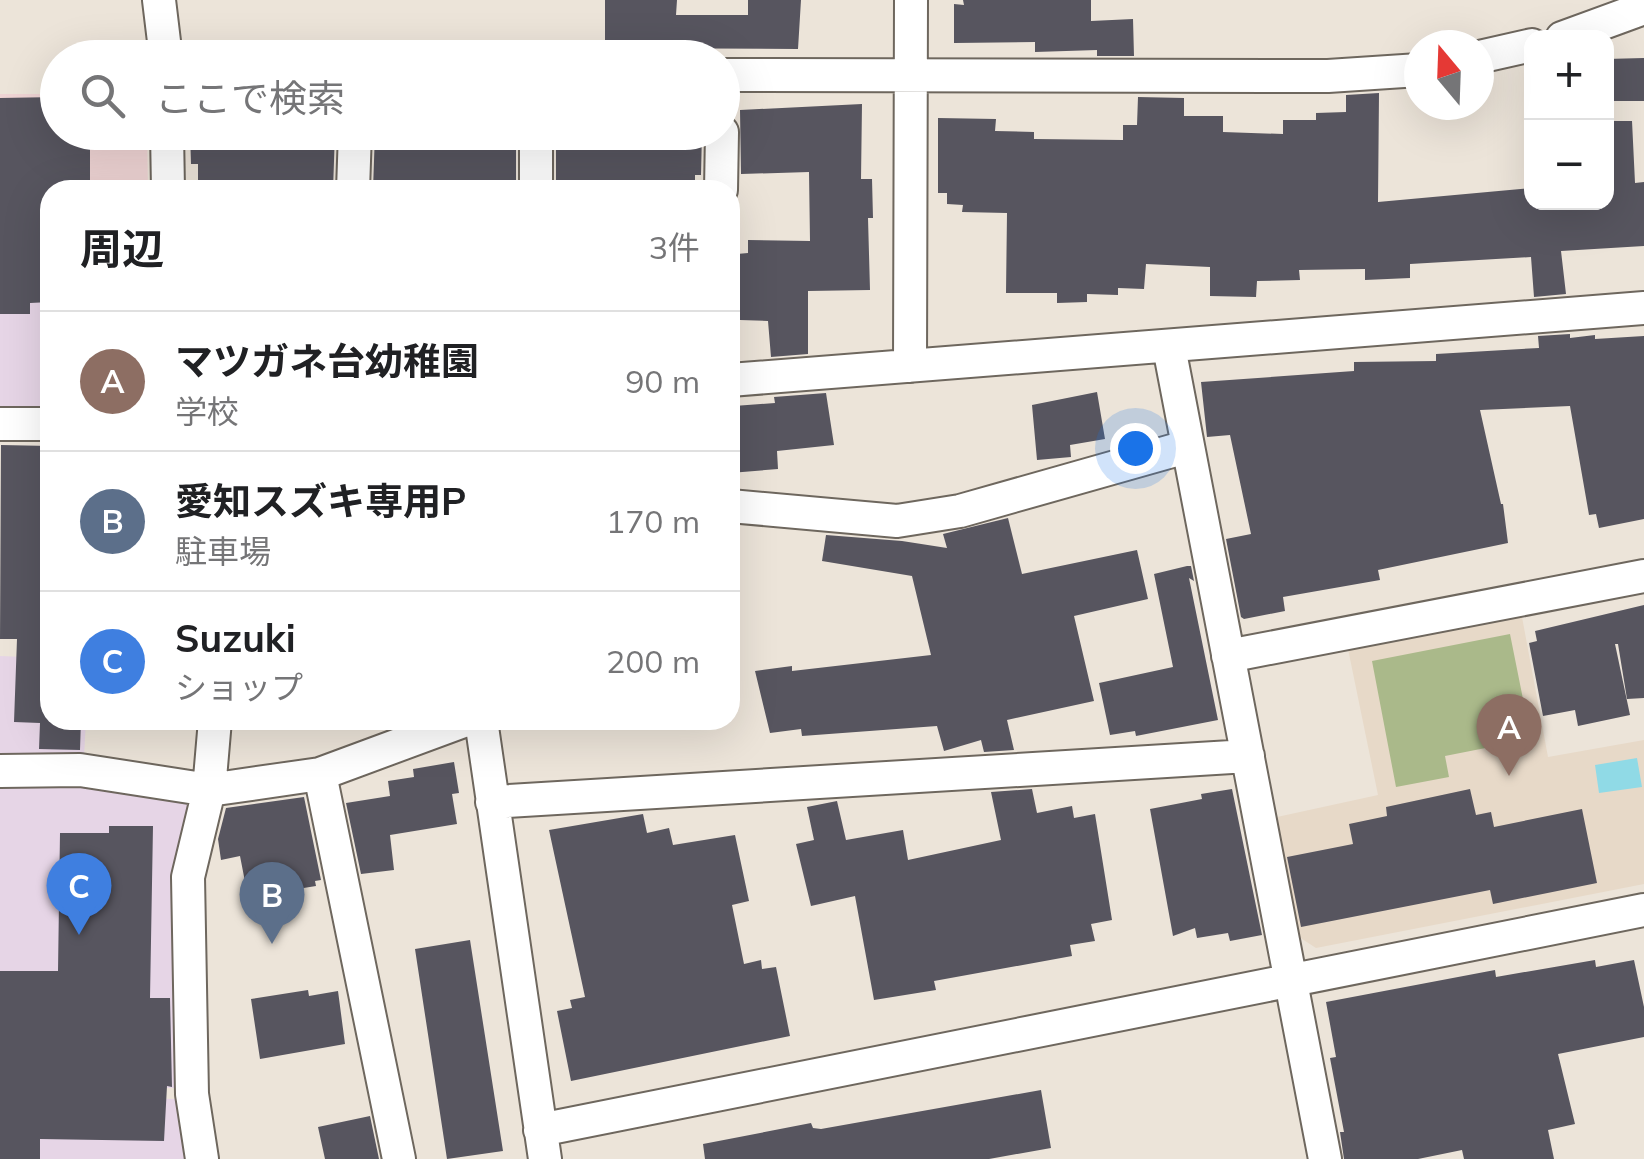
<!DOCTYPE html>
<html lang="ja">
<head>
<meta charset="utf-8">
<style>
  :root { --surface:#fff; --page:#f2f2f2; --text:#202124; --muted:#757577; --line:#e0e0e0; --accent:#3b8388 }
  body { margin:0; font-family:Mulish,"Noto Sans JP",sans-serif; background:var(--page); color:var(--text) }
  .controls { position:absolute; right:30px; top:30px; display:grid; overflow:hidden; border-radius:20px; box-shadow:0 10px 40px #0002 }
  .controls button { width:90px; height:90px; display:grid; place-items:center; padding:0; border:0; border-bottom:2px solid var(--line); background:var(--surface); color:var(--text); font:50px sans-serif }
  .compass { position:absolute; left:1404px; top:30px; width:90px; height:90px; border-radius:50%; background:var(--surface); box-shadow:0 10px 40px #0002; rotate:341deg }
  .you { position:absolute; left:1135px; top:448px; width:35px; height:35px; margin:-25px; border:8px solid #fff; border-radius:50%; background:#1a73e8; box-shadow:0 0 0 15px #1a73e833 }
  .badge { display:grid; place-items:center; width:65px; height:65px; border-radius:50%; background:var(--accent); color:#fff; font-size:32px; font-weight:700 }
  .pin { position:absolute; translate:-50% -82px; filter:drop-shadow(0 2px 5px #0008) }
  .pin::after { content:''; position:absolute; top:52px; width:35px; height:30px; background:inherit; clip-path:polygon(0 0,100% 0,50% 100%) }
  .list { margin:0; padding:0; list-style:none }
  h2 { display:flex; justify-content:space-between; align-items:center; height:130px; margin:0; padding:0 40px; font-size:42px }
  h2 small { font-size:32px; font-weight:400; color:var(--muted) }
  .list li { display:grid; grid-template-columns:65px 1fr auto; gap:30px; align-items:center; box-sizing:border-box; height:140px; padding:0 40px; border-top:2px solid var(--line) }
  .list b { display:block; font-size:38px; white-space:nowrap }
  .list p { margin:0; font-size:32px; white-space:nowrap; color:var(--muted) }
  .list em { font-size:32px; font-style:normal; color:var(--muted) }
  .icon { flex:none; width:55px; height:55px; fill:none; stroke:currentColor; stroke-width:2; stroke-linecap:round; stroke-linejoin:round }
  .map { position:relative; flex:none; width:1644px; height:1159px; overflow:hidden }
  .search { position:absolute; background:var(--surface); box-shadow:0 10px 40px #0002; left:40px; top:40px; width:700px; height:110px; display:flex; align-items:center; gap:25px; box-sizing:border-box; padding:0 35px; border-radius:55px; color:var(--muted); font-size:38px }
  .panel { position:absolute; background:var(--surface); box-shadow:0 10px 40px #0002; left:40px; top:180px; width:700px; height:550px; border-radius:30px }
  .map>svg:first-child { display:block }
  .commercial { fill:#e6d5e6 }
  .industrial { fill:#efd4d4 }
  .built { fill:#e7d9c8 }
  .green { fill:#aab98a }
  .water { fill:#90dae6 }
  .building { fill:#57555f }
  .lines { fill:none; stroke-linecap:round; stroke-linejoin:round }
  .street-casing { stroke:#6e675e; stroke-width:36 }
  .street { stroke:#fff; stroke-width:32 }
</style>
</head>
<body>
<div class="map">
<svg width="1644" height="1159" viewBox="0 0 1644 1159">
  <rect width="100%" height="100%" fill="#ece4d9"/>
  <path class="commercial" d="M0,232L50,233V407L0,406Z
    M0,656L50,658V720H86L84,757L0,756Z
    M79,786L192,803L177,1088L0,1086V787Z
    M0,1097L179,1099L186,1159H0Z"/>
  <path class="industrial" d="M0,94H57L58,132L147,133L148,190H50L0,232Z"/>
  <path class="built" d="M1522,617L1548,757L1644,740V884L1316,948L1299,937L1277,817L1378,795L1348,649Z"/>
  <path class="green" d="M1510,634L1531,739L1445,756L1449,777L1396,787L1372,661Z"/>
  <path class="water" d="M1637,758L1642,787L1599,793L1595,765Z"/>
  <path class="building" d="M605,0H677L676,15H748V0H801L798,49L605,48Z
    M963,0H1091V21L1133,19L1134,56H1097V50L1035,52V42L954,43V4L964,5Z
    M1644,58V101H1606V59Z
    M1379,93L1378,202L1532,188V202H1606V121H1632L1635,183L1644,182V246L1561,251L1566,294L1534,297L1531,257L1410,264V278L1365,280V269L1299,270L1300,280L1257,281L1256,297L1210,296V267L1146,264L1144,289L1118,288V295L1087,294V302L1057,303V293H1006L1007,213L962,212L963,205L947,204V193H938V118L996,119L995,131L1034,132V139L1123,140V125H1137L1138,97L1184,98V116H1223V132L1283,134V120H1316V113L1346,112V95Z
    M58,97V132H90V190H50V302L30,303V314H0V98Z
    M862,104L861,179H872L873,218H868L870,290L808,291V354L771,357L768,321L740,320V298H736L737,254L748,253V240L810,241L809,172L741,174L740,110Z
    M190,132H335L333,190H198V164H191Z
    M375,132H516V190H373Z
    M556,132H702L701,175H695V190H556Z
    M1570,334V338L1595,335V339L1644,336V519L1599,528L1596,514L1589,515L1570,406L1480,410L1501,504H1503L1508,543L1378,570L1380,580L1283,597L1285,611L1244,619L1241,617L1226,539L1251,534L1230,435L1207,437L1201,382L1354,371V362L1436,361V354L1539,348L1538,336Z
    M1097,392L1105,439L1070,445L1071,457L1037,460L1032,405Z
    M826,393L834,445L777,451L778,469L730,473V417L735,416L734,406L775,403L774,397Z
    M1,445L50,446V720H81L80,750L39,749L40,723L14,722L17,639H0Z
    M1008,518L1022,574L1137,550L1148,599L1074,616L1094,701L1007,720L1014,750L984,752L981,740L944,751L937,726L802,736L801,729L770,733L755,671L792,666V671L931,655L912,576L822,561L826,535L902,541L947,548L943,534Z
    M1187,566H1191L1194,581L1189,578L1218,720L1136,736L1135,731L1110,735L1099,683L1173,667L1154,574Z
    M1644,605V698L1627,699L1618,644H1615L1630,715L1578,726L1575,710L1543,716L1529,643L1537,641L1535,631Z
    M454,762L459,793L452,794L457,824L390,835L394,870L361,874L346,803L390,796L388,781L414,777L413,769Z
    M1032,789L1037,813L1072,806L1074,818L1095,814L1112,920L1091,924L1095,941L1070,945L1072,956L934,981L936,990L874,1000L855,896L811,906L796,844L814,840L807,807L837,801L846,840L903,830L908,860L1001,840L991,792Z
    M1232,789L1262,935L1230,941L1228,933L1197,938L1195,928L1173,936L1150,809L1202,799L1201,794Z
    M1470,789L1476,815L1491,812L1494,827L1582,809L1597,883L1493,904L1490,890L1301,927L1287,857L1353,844L1349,824L1387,816L1386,807Z
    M304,797L321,880L315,881L316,886L248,897L240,856L221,860L218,839L226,808Z
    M643,814L647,833L669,828L673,845L735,835L749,901L732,905L744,964L761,960L762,969L776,967L790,1036L571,1081L557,1011L572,1008L570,1000L585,997L549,830Z
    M109,826H153L150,998H170L172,1087L167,1086L164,1141L40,1139V1159H0V971H58L60,833H109Z
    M470,940L503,1151L447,1159L415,949Z
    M1595,960L1596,967L1634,960L1644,1007V1037L1558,1054L1575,1124L1548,1130L1554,1159H1464L1462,1150L1418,1159H1344L1340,1132H1344L1330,1058L1336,1057L1326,1002L1495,970L1496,977Z
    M308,990L309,996L338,991L345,1044L260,1059L251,999Z
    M1041,1090L1051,1148L989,1159H705L703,1144L811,1123L813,1128L821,1129Z
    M370,1116L379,1159H325L318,1127Z"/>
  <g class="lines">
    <defs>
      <path id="street" d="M159,0L166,58
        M1562,38L1644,8
        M1479,57L1532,45
        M722,75L1328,76L1419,70
        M167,132L168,190
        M353,190L355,132
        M536,190V132
        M721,190L722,132
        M1169,347L1325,1159
        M910,366L911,0
        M730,380L1644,308
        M0,424H50
        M730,506L897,521L960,511L1186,447
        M1228,656L1644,576
        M481,720L545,1159
        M0,771L80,770L209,790L320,774L466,720
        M320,774L399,1159
        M492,802L1248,756
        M540,1130L1644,910
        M202,1159L192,1094L188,877L209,790L215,720"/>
    </defs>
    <use href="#street" class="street-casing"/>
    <use href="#street" class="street"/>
  </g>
</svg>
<div class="controls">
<button>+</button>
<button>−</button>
</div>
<svg class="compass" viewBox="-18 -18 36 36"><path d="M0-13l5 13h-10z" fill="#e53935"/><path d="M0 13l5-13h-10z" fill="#757577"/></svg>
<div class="you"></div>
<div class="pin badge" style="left:1509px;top:776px;background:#8d6e63">A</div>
<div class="pin badge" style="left:272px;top:944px;background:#5c6f8a">B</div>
<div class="pin badge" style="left:79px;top:935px;background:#3f7fe0">C</div>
<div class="search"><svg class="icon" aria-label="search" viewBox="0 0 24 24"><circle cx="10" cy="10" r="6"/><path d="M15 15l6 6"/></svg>ここで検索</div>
<section class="panel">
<h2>周辺<small>3件</small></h2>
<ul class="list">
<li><span class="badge" style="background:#8d6e63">A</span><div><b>マツガネ台幼稚園</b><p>学校</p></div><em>90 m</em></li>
<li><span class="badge" style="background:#5c6f8a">B</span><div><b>愛知スズキ専用P</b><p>駐車場</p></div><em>170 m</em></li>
<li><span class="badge" style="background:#3f7fe0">C</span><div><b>Suzuki</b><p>ショップ</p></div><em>200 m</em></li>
</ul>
</section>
</div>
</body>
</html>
